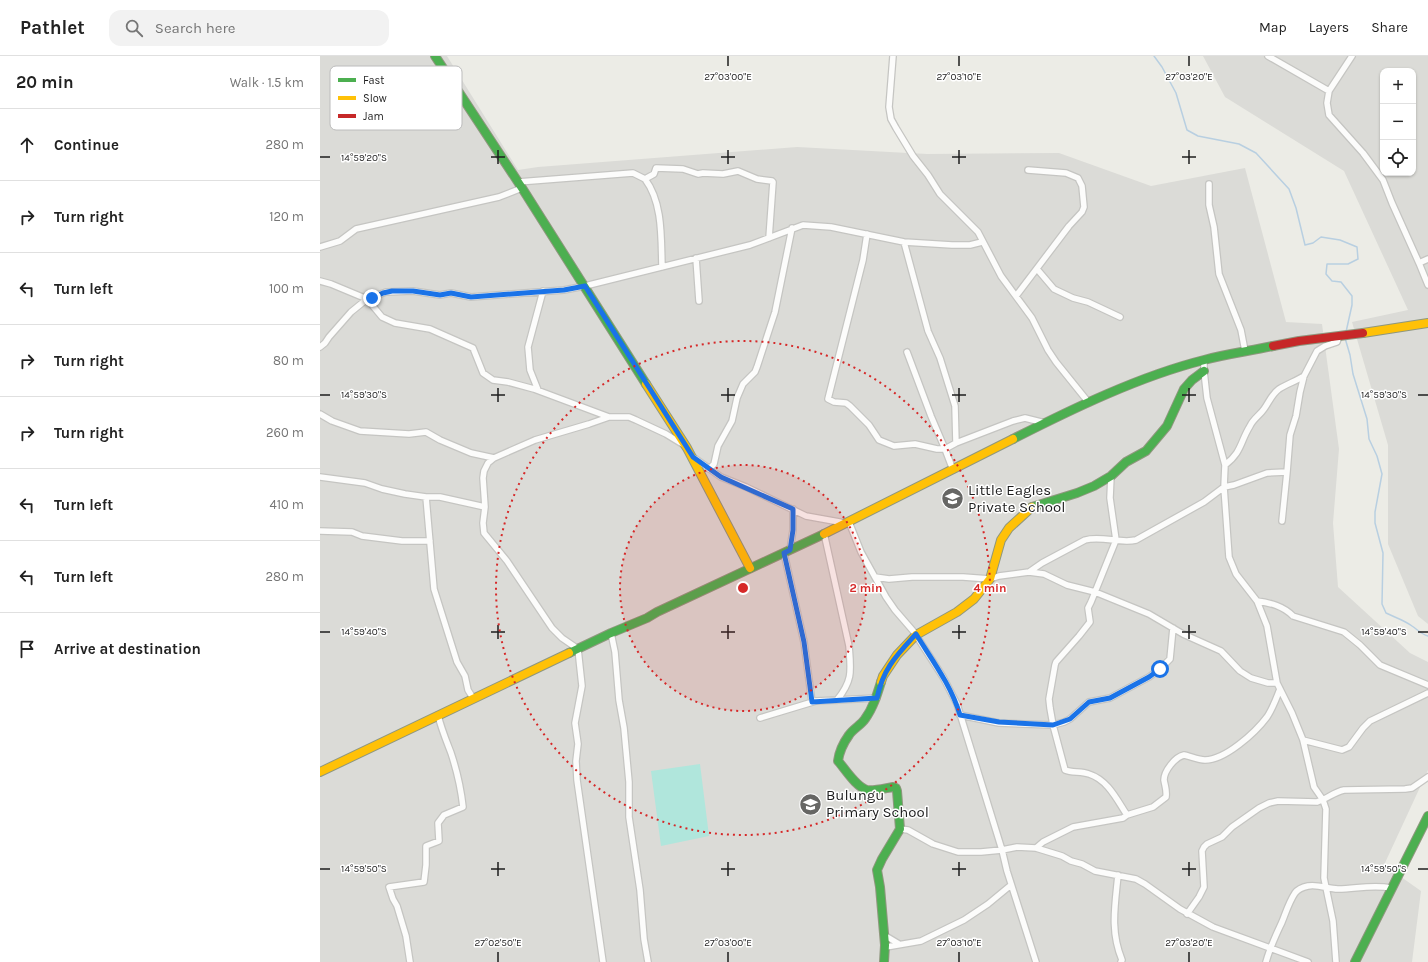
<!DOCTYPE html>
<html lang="en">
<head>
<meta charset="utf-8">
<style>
  :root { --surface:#fff; --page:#f2f2f2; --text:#222; --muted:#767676; --line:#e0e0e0 }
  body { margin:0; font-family:Karla,sans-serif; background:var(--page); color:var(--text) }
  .controls { position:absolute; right:12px; top:12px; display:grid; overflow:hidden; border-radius:8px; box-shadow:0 1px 3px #0004 }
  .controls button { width:36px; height:36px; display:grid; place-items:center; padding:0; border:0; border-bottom:1px solid var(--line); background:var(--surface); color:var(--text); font:20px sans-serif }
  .stop { position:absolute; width:12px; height:12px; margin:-9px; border:3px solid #1a73e8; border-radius:50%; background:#fff }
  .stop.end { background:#1a73e8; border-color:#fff; box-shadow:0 1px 4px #0008 }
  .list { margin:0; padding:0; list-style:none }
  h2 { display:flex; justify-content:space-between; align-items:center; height:52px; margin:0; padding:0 16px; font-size:17px }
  h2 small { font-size:13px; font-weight:400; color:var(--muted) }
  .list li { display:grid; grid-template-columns:26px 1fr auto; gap:12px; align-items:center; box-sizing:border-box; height:72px; padding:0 16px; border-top:1px solid var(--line) }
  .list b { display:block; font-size:15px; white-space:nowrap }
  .list em { font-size:13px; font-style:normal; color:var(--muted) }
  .icon { flex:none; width:22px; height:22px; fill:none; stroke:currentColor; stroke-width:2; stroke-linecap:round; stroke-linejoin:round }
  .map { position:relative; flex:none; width:1108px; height:906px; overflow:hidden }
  header { display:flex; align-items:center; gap:24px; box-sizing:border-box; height:56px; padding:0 20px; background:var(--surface); border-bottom:1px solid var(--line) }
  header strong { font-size:19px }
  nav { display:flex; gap:22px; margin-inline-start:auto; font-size:14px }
  .search { width:280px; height:36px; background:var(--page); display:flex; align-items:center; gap:10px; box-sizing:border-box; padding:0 14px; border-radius:12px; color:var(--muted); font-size:15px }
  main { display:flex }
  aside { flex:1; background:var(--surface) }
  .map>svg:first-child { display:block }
  .residential { fill:#dbdbd7; fill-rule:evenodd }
  .pitch { fill:#b0e6dc }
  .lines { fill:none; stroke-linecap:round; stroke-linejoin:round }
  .stream { stroke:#b8cfe1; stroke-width:1.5 }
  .street-casing { stroke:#c5c5c2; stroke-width:8 }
  .fast-casing { stroke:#8f977e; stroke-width:10 }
  .slow-casing { stroke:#8f977e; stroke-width:10 }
  .jam-casing { stroke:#8f977e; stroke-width:10 }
  .street { stroke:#fcfcfb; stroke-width:5.5 }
  .fast { stroke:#4caf50; stroke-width:8 }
  .slow { stroke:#ffc107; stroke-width:8 }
  .jam { stroke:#c62828; stroke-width:8 }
  .route { stroke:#1a73e8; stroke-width:5 }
  .ticks { fill:none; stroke:#1e1e1e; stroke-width:1.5 }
  .ring { fill:none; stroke:#d62828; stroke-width:2; stroke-dasharray:2 4 }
  .labels { text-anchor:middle; stroke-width:3; stroke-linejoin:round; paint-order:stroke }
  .poi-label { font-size:15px; fill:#1e1e1e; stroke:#fff; text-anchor:start }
  .key { fill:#fff; stroke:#bcbcbc; stroke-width:1 }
  .key-label { font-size:11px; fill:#1e1e1e }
  .ticks-label { font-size:10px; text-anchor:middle; fill:#1e1e1e; stroke:#fff; stroke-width:3; stroke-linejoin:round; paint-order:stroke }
  .centre { fill:#d62828; stroke:#fff; stroke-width:2 }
  .ring-label { font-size:12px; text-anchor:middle; font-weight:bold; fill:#d62828; stroke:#fff; stroke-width:3; stroke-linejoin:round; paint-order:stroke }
</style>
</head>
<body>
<header>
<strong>Pathlet</strong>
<div class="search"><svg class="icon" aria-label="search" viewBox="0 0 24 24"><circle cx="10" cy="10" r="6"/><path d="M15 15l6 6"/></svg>Search here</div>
<nav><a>Map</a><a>Layers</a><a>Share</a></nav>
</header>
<main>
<aside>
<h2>20 min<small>Walk · 1.5 km</small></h2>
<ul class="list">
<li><svg class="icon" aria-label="ahead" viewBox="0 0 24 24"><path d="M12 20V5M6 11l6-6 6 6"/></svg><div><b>Continue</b></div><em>280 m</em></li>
<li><svg class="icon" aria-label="right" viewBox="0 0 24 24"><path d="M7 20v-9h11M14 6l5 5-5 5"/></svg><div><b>Turn right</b></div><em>120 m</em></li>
<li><svg class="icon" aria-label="left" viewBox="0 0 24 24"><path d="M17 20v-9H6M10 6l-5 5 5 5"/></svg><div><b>Turn left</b></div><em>100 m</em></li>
<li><svg class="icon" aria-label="right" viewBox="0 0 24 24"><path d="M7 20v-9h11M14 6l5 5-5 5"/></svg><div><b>Turn right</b></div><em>80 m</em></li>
<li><svg class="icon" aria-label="right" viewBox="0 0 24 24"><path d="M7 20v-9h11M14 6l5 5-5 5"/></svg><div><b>Turn right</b></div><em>260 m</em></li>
<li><svg class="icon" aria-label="left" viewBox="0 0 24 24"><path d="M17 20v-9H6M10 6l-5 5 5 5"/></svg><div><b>Turn left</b></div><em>410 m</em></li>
<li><svg class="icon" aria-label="left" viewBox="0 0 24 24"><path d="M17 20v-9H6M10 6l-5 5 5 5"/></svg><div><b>Turn left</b></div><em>280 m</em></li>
<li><svg class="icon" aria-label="arrive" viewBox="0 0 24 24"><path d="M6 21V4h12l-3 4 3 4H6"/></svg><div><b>Arrive at destination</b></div></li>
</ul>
</aside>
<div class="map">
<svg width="1108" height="906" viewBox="0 0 1108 906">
  <rect width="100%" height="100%" fill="#ecece6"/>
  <path class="residential" d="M0,0H127L198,114L218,111L477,91L607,98L739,97L831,130L925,112L966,266L1002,268L1019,393L1013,467L1018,531L1090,597L1108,606V714L1064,809L1101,835L1092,906H0Z
    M883,0H1108V568L1098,560L1068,488V389L1032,266L1088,254L1024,115L905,41ZM1063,15H1093V117H1063Z"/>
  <path class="pitch" d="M380,708L389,780L341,790L331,715Z"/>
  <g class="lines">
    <path class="stream" d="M834,0L842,11L856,37L867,74L878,80L919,88L936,97L969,133L976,152L985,189L993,187L1001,181L1020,184L1037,191L1038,203L1028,208H1007L1006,218L1012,225L1021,226L1032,240V249L1026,276
      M1025,282L1030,299L1033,318L1047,363L1049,383L1057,400L1062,418L1055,456V467L1063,497L1062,548L1066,557C1074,561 1084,564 1092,570C1098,574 1101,578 1108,580"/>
    <defs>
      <path id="street" d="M573,0L569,51L571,63L576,72L593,100L608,119L620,138L658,176L681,220L712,262L728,294L736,306L769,347
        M948,0L1009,35
        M1032,0L1009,35L1007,47L1009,59L1043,97L1063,124L1072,147L1099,207
        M325,123C343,147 341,182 342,211
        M198,126L313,117L325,123L334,118L336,112L363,113L378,118L383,117L403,118L418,115L437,123L452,125L453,126L449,182
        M889,128V149L894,171L899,218L921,274L925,295
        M547,178L543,204L508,343L514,346L526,347L530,350L549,369L559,384L574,390L595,388L617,393H625L611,360L587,296
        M584,186L608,275L620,302L635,350L636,387L625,393L633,414
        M0,191L20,185L36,173L179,141L202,132
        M376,202L379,245
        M1108,203L1099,207L1108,229
        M717,213L734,233L753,242L768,246L800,261
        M0,225L11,228L47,243L62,261L75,267L110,273L153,292L163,317L173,324L188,326L214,333L289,361H309L316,364L346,378L364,389
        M696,240L749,170L762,156L764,151L762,130L758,122L746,117L708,114
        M0,291L5,287L9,281L31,256L47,243L66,236L93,235L120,239L131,237L151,241L244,234L265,230L430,189L483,169L511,171L584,186L632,189H650L662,186
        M884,304V315L887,342L905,409L904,431L909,501L916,518L937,545L947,570L957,627L972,657L983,684L994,731L1003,744L1006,753L1004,822L1013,865L1016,906
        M218,334L210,314L208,291L223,235
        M0,358L12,365L40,375L89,378L106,376L120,384L151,397L174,402
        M636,387L693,365L705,362L725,367
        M373,401L401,421L426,431L486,460L525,467
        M905,409C922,396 920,386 930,370C933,363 940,359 944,353C949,346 952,338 959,333C967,328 976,325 984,320
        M389,413L394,408L398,390L412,365L417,342L423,328L435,316L437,311L455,256L472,172
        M0,421L45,427L62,433L85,438L106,441H120L165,451
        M106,441L114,533L137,606L145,620L148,634L153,642
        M962,465L967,416
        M529,466L541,496L566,541L575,554L594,576L623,621L637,648L682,794L687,815L716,906
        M0,475L32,476L42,480L82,485H110
        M504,477L529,590C531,615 533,624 517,644
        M470,494L473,474V453
        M464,497L484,586L492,646
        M709,516L722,507L765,484C781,479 800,488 816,484L884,446L904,431L914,429L947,417L967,416L970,379L976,360L980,336L984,320L997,295L1005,290L1017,286L1019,280
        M555,521L569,523L592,521H643L670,523L679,520L709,516L724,518L747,529L775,536L829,558L863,578L901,595L920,615L931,622L948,627H957
        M937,545C951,547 963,550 973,560L1024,576L1040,589L1060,609L1108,629
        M291,577L295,596L299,644L304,672L309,726V761L320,834L324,883L328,906
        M640,659L679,667L733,669L744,666L750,663L769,646L790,642L829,621L840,613L850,603L853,572
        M440,662L496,645L557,642
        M983,684L1022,694L1029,691L1043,672L1050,665L1108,637
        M807,759L833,751L846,741C847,734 845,730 844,724C844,715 855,701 864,699C870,700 878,704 885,704C905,704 935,677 947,661C953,652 956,643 960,633
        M580,773L588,774L613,788L638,796H661L682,794L697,791L716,792L742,800L751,805L762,808L775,815L816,823L825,828L860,853L893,871L988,906
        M716,792L723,786L753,771L803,762L807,759C797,744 788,724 769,718C761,715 752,717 745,714L733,669L730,652L729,643L735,609L736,606L759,580L770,566L768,552L771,546L796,484L790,442L791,420
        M798,819C795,850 790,875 802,904L801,906
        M867,858L879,841L884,831L882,795L884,791L887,788L902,781L912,771L939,752L949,747L958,745L997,746C1007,743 1014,736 1024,734L1085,733L1092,732L1108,721
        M564,879L579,888
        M566,891L601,885L644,864L668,848L691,829
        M90,906L86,880L77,850L73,843L69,831L104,826L106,809V790L119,785L118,767L124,759L143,751C141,733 137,715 131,697C126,684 121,672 118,659
        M283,906L257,724L256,705L258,688L255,667L262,630L258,593L242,582L232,572L187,505L164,477L163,467L165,451L163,422L164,415L168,407L174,402L215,384L269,368L289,361
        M946,906C950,891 956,879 962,866C966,856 969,846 975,837C978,833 983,831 988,830C998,828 1008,833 1018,833C1036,833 1052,828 1071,832"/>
      <path id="fast" d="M115,0L202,132L326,328
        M693,383C752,353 820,320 884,304C906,298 930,295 953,290
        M712,451L757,437L774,430L791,420L806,406L826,395L847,370L864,333L872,324L884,315
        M249,597L291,577L327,562L337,556L504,478
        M561,626C557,639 553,652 545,663C541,669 533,673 529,679C524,686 519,697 518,705C526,714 536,731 547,734C554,735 566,732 573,731L576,732L577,735L580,773L562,803L557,814L560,831L565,889L564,906
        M1035,906L1108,760"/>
      <path id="slow" d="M1043,277L1108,267
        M326,328L367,392L430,512
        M504,478L693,383
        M561,626L563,620L577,599L596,579L637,556L654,543L670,523L681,484L689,472L712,451
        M0,716L249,597"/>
      <path id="jam" d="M953,290L979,285L1043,277"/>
    </defs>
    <use href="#street" class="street-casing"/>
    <use href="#fast" class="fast-casing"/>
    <use href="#slow" class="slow-casing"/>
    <use href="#jam" class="jam-casing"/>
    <use href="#street" class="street"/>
    <use href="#fast" class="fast"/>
    <use href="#slow" class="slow"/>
    <use href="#jam" class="jam"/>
  </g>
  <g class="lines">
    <path class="route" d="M52,242L63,237L72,235H93L120,239L131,237L151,241L244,234L265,230L373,401L401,421L473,453V474L470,494L464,497L484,586L492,646L557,642C563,613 576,600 596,578C612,604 631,629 640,659L679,666L733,669L750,663L769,646L790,642L829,621L840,613"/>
  </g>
  <path class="ticks" d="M408,0V10M639,0V10M869,0V10M178,94V108M408,94V108M639,94V108M869,94V108M0,101H10M171,101H185M401,101H415M632,101H646M862,101H876M178,332V346M408,332V346M639,332V346M869,332V346M0,339H10M171,339H185M401,339H415M632,339H646M862,339H876M1098,339H1108M178,569V583M408,569V583M639,569V583M869,569V583M0,576H10M171,576H185M401,576H415M632,576H646M862,576H876M1098,576H1108M178,806V820M408,806V820M639,806V820M869,806V820M0,813H10M171,813H185M401,813H415M632,813H646M862,813H876M1098,813H1108M178,896V906M408,896V906M639,896V906M869,896V906"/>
  <circle cx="423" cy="532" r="123" fill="#d62828" fill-opacity=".12"/>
  <g class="ring">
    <circle cx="423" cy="532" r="123"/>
    <circle cx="423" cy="532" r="247"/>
  </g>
  <defs>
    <symbol id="school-disc" viewBox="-11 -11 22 22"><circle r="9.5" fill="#666664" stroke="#fff"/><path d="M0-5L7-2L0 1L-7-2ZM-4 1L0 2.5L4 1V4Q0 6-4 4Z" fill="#fff"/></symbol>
  </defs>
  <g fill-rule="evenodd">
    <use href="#school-disc" x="620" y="430" width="25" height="25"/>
    <use href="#school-disc" x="478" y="736" width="25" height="25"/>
  </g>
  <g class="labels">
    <g class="poi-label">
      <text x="648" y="439">Little Eagles<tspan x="648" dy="17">Private School</tspan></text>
      <text x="506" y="744">Bulungu<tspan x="506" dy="17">Primary School</tspan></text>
    </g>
  </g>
  <rect x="10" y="10" width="132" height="64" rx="6" class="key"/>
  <rect x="18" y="22" width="18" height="4" fill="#4caf50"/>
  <rect x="18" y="40" width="18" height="4" fill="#ffc107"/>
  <rect x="18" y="58" width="18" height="4" fill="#c62828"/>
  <g class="key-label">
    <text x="43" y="28">Fast</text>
    <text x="43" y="46">Slow</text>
    <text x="43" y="64">Jam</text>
  </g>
  <g class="ticks-label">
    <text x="408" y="24">27°03'00"E</text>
    <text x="639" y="24">27°03'10"E</text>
    <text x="869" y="24">27°03'20"E</text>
    <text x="44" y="105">14°59'20"S</text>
    <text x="44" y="342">14°59'30"S</text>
    <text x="1064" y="342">14°59'30"S</text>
    <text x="44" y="579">14°59'40"S</text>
    <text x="1064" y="579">14°59'40"S</text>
    <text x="44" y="816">14°59'50"S</text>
    <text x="1064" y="816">14°59'50"S</text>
    <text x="178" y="890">27°02'50"E</text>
    <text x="408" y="890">27°03'00"E</text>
    <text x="639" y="890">27°03'10"E</text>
    <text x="869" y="890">27°03'20"E</text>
  </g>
  <circle cx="423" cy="532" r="6" class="centre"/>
  <g class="ring-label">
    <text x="546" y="536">2 min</text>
    <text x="670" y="536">4 min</text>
  </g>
</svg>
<div class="controls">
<button>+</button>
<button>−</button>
<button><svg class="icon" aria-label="locate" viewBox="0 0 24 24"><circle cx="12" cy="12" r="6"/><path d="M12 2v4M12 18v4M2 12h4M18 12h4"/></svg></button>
</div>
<div class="stop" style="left:840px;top:613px"></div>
<div class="stop end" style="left:52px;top:242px"></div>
</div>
</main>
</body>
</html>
